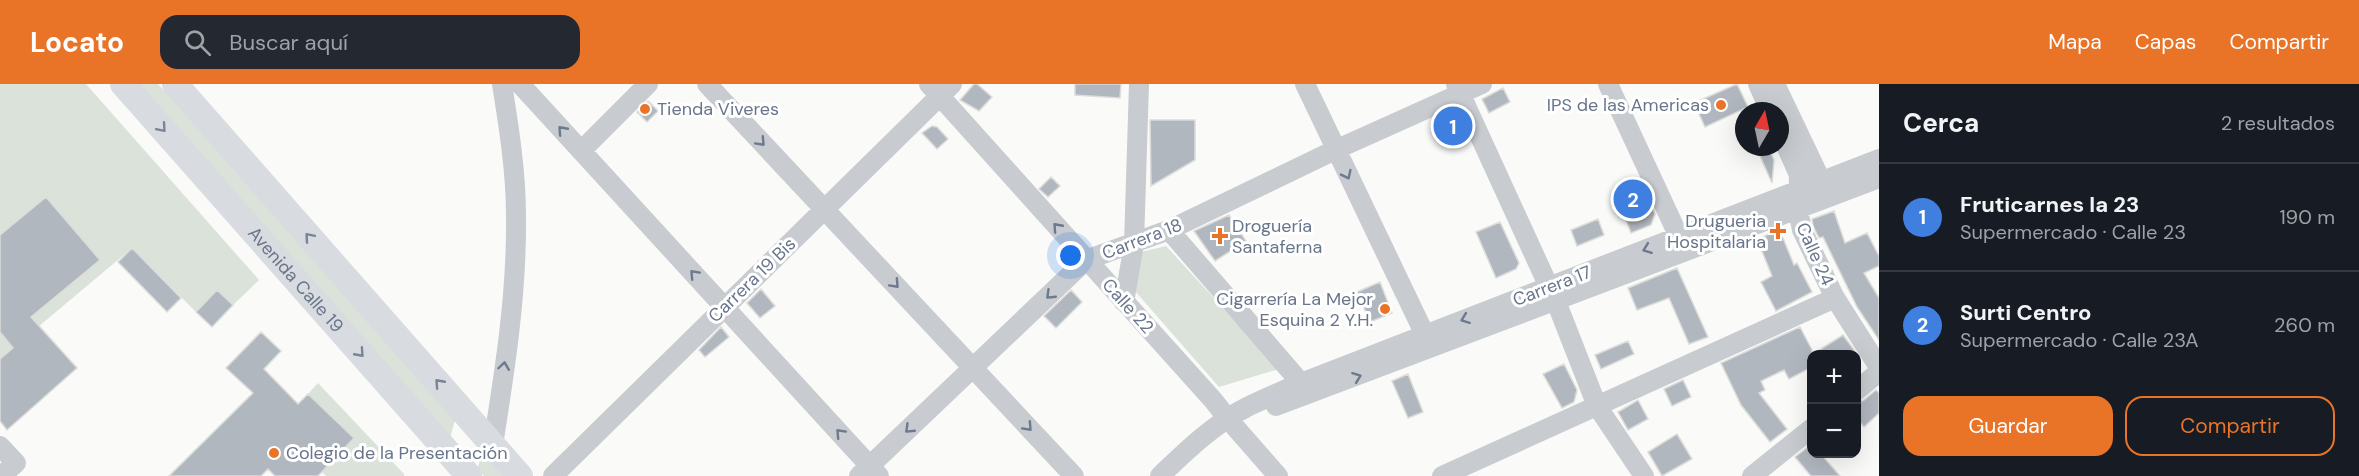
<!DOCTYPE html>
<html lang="es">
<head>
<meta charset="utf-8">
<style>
  :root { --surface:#171b24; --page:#242831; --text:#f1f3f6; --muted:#9ea1a6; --line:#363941; --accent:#e97428 }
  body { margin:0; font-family:"DM Sans",sans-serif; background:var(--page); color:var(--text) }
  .controls { position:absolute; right:18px; bottom:18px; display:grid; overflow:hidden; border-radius:12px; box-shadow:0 6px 24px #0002 }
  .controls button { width:54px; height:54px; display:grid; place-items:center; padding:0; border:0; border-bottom:2px solid var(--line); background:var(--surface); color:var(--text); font:30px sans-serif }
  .compass { position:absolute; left:1735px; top:18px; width:54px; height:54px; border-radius:50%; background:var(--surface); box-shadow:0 6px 24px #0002; rotate:9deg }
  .you { position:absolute; left:1071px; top:172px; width:21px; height:21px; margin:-15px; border:4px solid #fff; border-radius:50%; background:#1a73e8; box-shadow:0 0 0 9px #1a73e833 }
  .badge { display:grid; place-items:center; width:39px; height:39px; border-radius:50%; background:var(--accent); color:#fff; font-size:20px; font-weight:700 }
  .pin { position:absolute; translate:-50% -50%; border:3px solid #fff; box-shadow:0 2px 6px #0006 }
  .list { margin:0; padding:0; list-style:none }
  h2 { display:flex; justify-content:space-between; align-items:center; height:78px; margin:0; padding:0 24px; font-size:26px }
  h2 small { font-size:20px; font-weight:400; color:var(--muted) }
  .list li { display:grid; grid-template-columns:39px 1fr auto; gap:18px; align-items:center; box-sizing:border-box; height:108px; padding:0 24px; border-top:2px solid var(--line) }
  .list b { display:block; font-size:22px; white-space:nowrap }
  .list p { margin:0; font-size:20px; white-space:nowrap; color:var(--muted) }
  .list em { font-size:20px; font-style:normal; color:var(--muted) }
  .actions { display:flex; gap:12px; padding:18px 24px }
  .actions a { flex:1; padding:14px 0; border:2px solid var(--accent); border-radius:18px; text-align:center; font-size:21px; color:var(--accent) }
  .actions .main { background:var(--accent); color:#fff }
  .icon { flex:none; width:33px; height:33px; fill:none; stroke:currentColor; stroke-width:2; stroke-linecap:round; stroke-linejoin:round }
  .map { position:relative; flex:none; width:1879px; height:392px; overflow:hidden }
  header { display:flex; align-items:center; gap:36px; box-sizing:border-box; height:84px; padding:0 30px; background:var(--accent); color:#fff }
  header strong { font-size:28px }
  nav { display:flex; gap:33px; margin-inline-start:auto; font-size:21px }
  .search { width:420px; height:54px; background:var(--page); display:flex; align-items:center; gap:15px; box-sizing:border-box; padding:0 21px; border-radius:18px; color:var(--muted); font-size:22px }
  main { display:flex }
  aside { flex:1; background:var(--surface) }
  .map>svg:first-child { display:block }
  .green { fill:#dbe2d9 }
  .building { fill:#b1b7bf; stroke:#dcdcda; stroke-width:1.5 }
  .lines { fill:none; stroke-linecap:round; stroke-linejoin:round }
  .minor { stroke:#c8cbcf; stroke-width:20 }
  .major { stroke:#d8dbe0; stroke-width:26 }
  .oneway { stroke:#798497 }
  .oneway2 { stroke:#6d798d }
  .poi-dot { fill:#e97428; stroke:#fff; stroke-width:2 }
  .labels { text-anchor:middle; stroke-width:6; stroke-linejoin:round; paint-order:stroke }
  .poi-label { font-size:18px; fill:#68758a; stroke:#fff; text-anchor:end }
  .street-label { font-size:18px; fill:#68758a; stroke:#fff }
</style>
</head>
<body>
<header>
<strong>Locato</strong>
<div class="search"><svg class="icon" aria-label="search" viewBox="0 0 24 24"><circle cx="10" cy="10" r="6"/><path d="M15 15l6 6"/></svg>Buscar aquí</div>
<nav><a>Mapa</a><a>Capas</a><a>Compartir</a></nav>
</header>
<main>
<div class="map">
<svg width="1879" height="392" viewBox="0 0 1879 392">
  <rect width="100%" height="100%" fill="#fafaf8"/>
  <path class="green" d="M0,0H86L259,196L233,221L217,206L196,228L132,164L0,275V248L6,254L100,176L46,113L0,151Z
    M138,0H158L455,336L450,354Z
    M1166,162L1279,285L1219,303L1134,206L1141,168Z
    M318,299L404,390V392H326L306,372L332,377L354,354L308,310Z
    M484,366L507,392H484L477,385Z"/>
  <path class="building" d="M974,0H977L992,13L979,27L960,16Z
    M1075,0H1121L1120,14L1075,11Z
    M1737,0L1748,23L1705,43L1694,19Z
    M1503,4L1510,18L1489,29L1482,15Z
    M648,17L658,27L647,38L637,28Z
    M1454,26L1466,51L1450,59L1438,33Z
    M1150,36H1195V76L1151,102Z
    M932,42L937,43L948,55L937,65L922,49Z
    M1756,63H1768L1774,76L1772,99Z
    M1051,93L1060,102L1048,113L1039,105Z
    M1642,102L1655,130L1651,141L1631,149L1617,113Z
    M46,113L100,176L31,233L77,284L7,346L0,337V275L13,264L0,248V151Z
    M1834,127L1845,159L1867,149L1879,172V182L1864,189L1879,214V256L1857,223L1823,153L1819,154L1813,142L1812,135Z
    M1229,131L1246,157L1215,177L1194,147Z
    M1598,135L1604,151L1577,162L1571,146Z
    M1500,138L1519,179L1516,185L1496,194L1476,148Z
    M1772,149L1783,154L1794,181L1797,179L1812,208L1776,227L1761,198L1772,192L1757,155Z
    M132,164L181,214L167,228L118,178Z
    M1677,184L1708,253L1689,260L1669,214L1637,226L1628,204Z
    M1380,198L1392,229L1370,238L1357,208Z
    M761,205L775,222L760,234L747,219Z
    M217,206L233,221L212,243L196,228Z
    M1071,206L1082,218L1056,244L1044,232Z
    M721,243L729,253L705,273L699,266Z
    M1800,243L1812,266V283L1789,295L1784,286L1761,297L1765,306L1759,309L1787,345L1770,358L1741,321L1721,279Z
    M261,248L281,267L264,285L298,320L308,310L354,354L318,392H275L268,385L261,392H169L253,309L226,284Z
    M1843,251L1857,270H1813Z
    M1628,257L1634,270L1601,285L1595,271Z
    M1564,280L1577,306L1574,318L1562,324L1543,290Z
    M1408,290L1423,328L1408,334L1392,297Z
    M1683,296L1691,313L1672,322L1664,305Z
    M1876,306L1879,309V329L1864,343L1857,335V319L1864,316Z
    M1638,316L1648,335L1628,346L1618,328Z
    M1677,350L1692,375L1662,392L1648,368Z
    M1812,360V369H1820L1840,392H1811L1795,373Z"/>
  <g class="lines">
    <path class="minor" d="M520,0L879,392
      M707,0L1074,392
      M929,0L1213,316L1228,335L1278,392
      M1305,0L1425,251
      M1456,0L1559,225L1597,322L1644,392
      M1608,0L1679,153
      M1758,0L1770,27
      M1775,0L1827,109
      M1780,48L1799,91L1798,126L1802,146L1835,214L1879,283
      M581,67L648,0
      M1169,146L1301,299
      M1124,218L1134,160L1139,0
      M1856,307L1879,288
      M1276,322L1879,94
      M493,361C505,285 517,209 516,132C516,88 509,44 502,0
      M0,362L16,379L1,392
      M553,392L952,0
      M859,392L1086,176L1169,146L1335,66L1482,0
      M1160,392C1187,366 1215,339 1249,322C1266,314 1284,306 1301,299L1879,75
      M1442,392L1835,214
      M1752,392L1812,344"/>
    <g class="major">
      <path id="s1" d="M123,0L469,392"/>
      <path d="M175,0L520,392"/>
    </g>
  </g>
  <defs><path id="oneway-chevron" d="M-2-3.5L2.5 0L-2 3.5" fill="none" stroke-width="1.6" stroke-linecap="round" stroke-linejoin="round" transform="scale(1.5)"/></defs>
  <g class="oneway">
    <use href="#oneway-chevron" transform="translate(162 44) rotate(49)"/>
    <use href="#oneway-chevron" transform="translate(309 153) rotate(-131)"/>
    <use href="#oneway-chevron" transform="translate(360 269) rotate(48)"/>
    <use href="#oneway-chevron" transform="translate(439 299) rotate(-132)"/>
  </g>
  <g class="oneway2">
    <use href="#oneway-chevron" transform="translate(562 46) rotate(-132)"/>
    <use href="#oneway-chevron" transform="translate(761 58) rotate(47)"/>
    <use href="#oneway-chevron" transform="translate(1347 91) rotate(64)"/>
    <use href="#oneway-chevron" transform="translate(1057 143) rotate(-132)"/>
    <use href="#oneway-chevron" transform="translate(1647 165) rotate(159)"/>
    <use href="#oneway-chevron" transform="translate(694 190) rotate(-133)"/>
    <use href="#oneway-chevron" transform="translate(895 200) rotate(47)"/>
    <use href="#oneway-chevron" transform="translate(1050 211) rotate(136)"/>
    <use href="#oneway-chevron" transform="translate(1465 235) rotate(159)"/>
    <use href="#oneway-chevron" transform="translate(504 282) rotate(-82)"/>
    <use href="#oneway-chevron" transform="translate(1357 293) rotate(-21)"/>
    <use href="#oneway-chevron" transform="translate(1028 343) rotate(47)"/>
    <use href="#oneway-chevron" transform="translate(909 345) rotate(136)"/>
    <use href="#oneway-chevron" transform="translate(840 349) rotate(-133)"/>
  </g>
  <g class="poi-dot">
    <circle cx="1721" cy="21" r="6"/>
    <circle cx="645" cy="25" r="6"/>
    <path d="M1775 138h6v6h6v6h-6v6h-6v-6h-6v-6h6z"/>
    <path d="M1217 143h6v6h6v6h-6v6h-6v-6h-6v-6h6z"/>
    <circle cx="1385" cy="225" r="6"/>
    <circle cx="274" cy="369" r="6"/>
  </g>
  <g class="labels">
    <g class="poi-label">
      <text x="1709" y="27">IPS de las Americas</text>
      <text x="657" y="31" text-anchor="start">Tienda Viveres</text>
      <text x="1766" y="143">Drugueria<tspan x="1766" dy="21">Hospitalaria</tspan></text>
      <text x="1232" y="148" text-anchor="start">Droguería<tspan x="1232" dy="21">Santaferna</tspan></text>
      <text x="1373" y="221">Cigarrería La Mejor<tspan x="1373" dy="21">Esquina 2 Y.H.</tspan></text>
      <text x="286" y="375" text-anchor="start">Colegio de la Presentación</text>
    </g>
    <g class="street-label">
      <text transform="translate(1142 155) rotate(-21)" y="6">Carrera 18</text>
      <text transform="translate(1815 170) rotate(66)" y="6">Calle 24</text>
      <text dy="6" stroke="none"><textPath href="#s1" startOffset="261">Avenida Calle 19</textPath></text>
      <text transform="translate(752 196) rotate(-44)" y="6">Carrera 19 Bis</text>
      <text transform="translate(1552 202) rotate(-21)" y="6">Carrera 17</text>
      <text transform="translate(1128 222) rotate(48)" y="6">Calle 22</text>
    </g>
  </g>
</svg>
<div class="controls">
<button>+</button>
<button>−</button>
</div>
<svg class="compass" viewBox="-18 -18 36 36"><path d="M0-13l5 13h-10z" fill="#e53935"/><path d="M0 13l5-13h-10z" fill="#9ea1a6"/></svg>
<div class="you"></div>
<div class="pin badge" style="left:1453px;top:42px;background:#3f7fe0">1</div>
<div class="pin badge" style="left:1633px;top:115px;background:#3f7fe0">2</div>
</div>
<aside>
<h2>Cerca<small>2 resultados</small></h2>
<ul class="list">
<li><span class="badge" style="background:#3f7fe0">1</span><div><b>Fruticarnes la 23</b><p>Supermercado · Calle 23</p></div><em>190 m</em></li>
<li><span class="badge" style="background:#3f7fe0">2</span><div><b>Surti Centro</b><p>Supermercado · Calle 23A</p></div><em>260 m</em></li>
</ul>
<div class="actions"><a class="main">Guardar</a><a>Compartir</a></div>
</aside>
</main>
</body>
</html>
